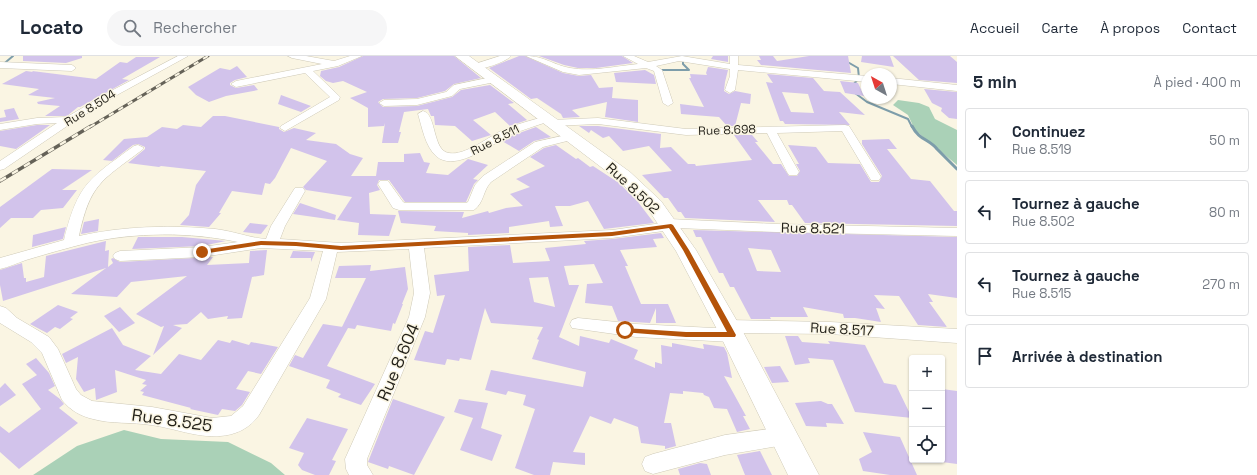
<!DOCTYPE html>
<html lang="fr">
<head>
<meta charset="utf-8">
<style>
  :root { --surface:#fff; --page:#f6f6f7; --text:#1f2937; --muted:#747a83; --line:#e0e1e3 }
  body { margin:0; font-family:"Space Grotesk",sans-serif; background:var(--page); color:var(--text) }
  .controls { position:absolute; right:12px; bottom:12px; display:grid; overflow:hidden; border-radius:4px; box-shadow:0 1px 3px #0004 }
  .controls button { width:36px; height:36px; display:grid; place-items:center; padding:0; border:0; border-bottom:1px solid var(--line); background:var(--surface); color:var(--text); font:20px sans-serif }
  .compass { position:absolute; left:861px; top:12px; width:36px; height:36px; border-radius:50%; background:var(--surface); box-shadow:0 1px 3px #0004; rotate:321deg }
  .stop { position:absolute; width:12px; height:12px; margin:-9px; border:3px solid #b45309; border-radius:50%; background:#fff }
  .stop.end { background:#b45309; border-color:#fff; box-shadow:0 1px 4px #0008 }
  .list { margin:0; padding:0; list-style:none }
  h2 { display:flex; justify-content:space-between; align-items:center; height:52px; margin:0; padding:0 16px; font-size:17px }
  h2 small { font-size:13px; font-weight:400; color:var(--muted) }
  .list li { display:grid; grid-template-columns:26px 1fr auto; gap:12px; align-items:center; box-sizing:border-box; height:64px; margin:0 8px 8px; padding:0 8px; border:1px solid var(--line); border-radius:4px }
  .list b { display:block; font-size:15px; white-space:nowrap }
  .list p { margin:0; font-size:13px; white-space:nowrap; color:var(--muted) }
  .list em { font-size:13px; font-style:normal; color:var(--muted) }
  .icon { flex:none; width:22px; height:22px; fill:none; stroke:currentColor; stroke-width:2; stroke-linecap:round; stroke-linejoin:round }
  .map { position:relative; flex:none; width:957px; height:419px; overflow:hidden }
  header { display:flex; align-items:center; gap:24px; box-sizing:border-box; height:56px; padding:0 20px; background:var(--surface); border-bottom:1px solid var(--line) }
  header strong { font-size:19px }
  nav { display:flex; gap:22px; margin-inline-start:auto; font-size:14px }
  .search { width:280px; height:36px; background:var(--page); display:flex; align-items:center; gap:10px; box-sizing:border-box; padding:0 14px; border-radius:22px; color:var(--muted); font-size:15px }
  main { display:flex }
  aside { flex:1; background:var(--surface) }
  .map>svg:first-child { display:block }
  .green { fill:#aad1b7 }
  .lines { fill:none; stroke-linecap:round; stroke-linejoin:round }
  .stream-far1 { stroke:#7d9daa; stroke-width:2 }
  .stream { stroke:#7d9daa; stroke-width:3 }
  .building { fill:#d2c3eb; fill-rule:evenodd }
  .minor-casing { stroke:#cfcab8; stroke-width:1 }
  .secondary-casing { stroke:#cfcab8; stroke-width:1 }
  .minor { fill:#fff; fill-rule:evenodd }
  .secondary { fill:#fff; fill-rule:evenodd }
  .rail-far1-casing { stroke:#656258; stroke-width:3 }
  .rail-casing { stroke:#656258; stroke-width:3.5 }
  .rail-far1 { stroke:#faf5e3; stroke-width:2; stroke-dasharray:5.5; stroke-linecap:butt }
  .rail { stroke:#faf5e3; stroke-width:2.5; stroke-dasharray:7; stroke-linecap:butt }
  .route { fill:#b45309 }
  .labels { text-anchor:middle; stroke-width:3; stroke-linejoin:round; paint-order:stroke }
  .far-street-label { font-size:12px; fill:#211f18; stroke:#faf5e3 }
  .street-label { font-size:14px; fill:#211f18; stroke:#faf5e3 }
  .near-street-label { font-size:17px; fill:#211f18; stroke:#faf5e3 }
</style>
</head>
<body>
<header>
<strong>Locato</strong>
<div class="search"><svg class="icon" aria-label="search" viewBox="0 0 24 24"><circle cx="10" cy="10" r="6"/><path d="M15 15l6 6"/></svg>Rechercher</div>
<nav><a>Accueil</a><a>Carte</a><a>À propos</a><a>Contact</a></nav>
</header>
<main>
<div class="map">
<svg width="957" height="419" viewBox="0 0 957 419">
  <rect width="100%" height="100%" fill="#faf5e3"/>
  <path class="green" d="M898,44L919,47L929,51L935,63L957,74V109L915,74L908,59L893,49Z
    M124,374L161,383L228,386L271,407L285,419H33L77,390Z"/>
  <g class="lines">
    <path class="stream-far1" d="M837,0L858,12L859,22L853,29
      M0,11L13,0
      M658,14H689L683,8V2
      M855,37L867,46L908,63L912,71"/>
    <path class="stream" d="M912,70C919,84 929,83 937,93C944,100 950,106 957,113"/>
  </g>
  <path class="building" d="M23,0H82V2L66,7L23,5Z
    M363,0H454L481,22L454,28L445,35L417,42L383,43L378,46L383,51L417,50L452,41L461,34L490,29L514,47L508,48L527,64L510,70L495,56L473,64L491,79L472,85L455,70L435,69L434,60H431L428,53L404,56L399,76H401L398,87H382L385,67L384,70L368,71V52L350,42L367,36L343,25L333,27L326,25L320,20L321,15L339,11Z
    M519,0H525L563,17L579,20L591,19L599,32L613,31L612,42L638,44V66L605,61L607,46L572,54L580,61L563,62L561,58L537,42L531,43L489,12Z
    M539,0H622L633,7L596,12H578L564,9Z
    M713,0H728V6L711,3Z
    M759,0H773L777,5L809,0H848L851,17L761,9L757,4H761Z
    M862,0H890L894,11L861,6Z
    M893,0H950L957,6V27L919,24Z
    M136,1H160L122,23L129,24L80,51H78L67,60H45L60,50L38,48L37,46L55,42L28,39L39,33L2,28L26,15L33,16L32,15L96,23L120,6L127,7Z
    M237,10L247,21L235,24L230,27V29L236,32L254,29L258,34L226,40L209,46L196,39L188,31L220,12L230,14Z
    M708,11L728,14L725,26L724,35L729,38L735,35L751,38L750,48L741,47L735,70H727L719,61L681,58L680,48L704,51L689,22H691L690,18L707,19L706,17Z
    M645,14L654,19L656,28L616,26L614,17Z
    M767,18L813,22L824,35L840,36L865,59L839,56L850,69L785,68L783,65H780L766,26L773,27ZM782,36L808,38L814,57L791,56Z
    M840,25L858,27L864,40L845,37Z
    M924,33L957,36V63L949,62L941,55L942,52L932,47Z
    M281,39L311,50L301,56L278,48Z
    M14,52L19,63L0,66V62L6,61L4,54Z
    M213,60H225L279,71V73L284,76L294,72L316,77L306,84L336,88L350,98L363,102L351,120H376L378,106H404V98L420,97L424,106L430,107L426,117L448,119L468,103L488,109L473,123L478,124L474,128L466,146H405L389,124H379L377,129L380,134L369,137L370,158L396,159L389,180L358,179L359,167L337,164L352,141L306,134L303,131L327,105L291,92L275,122L270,128L265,127L262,139L232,135L219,157H221L209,171L180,169L189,159L196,129L206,115L161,110L159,111L128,107L145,93V91L138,88L133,89L112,105L103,104L124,83L147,81L162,71L177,73L183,69L201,71Z
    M37,69H50L16,93L0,90V75Z
    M579,70H598L661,78L660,92L671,91L688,108H695L696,110L752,104L734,79H752L758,86H755L773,108H781L789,120H797L800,115L796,108H799L788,89L816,91L828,107L860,108L871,126H879L882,120L862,88V84L889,83L897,93H887L911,123L930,125L954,155H957V170L805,167L792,149H789L787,144H758L775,166L685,162L681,156H678L668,142H664L642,119L672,115L649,90L623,95L609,80L603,82L591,74L589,77Z
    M536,71L551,81L534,85L519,95L502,85L511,80Z
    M556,89L576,103L578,102L590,111L593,110L619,127L638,146L654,167L604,173L588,145L570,150H555L563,170L550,171L549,165L509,171V177L468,179V177L434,175L436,170L401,167L398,155L464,156L462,162L488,155L489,157L506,152L523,150L510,138L530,131L516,123L545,110L530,101L544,92Z
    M52,113L92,114L62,134H77L63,152L41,154L33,162H11L0,172V151Z
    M300,147L336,159L335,164L293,158Z
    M99,163L98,175L81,178L84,166Z
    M250,167L268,169L261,178L243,176Z
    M66,171L63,183L32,191L33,179Z
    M693,174L957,181V242L928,238L933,246H929L947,271L918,269L899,240L874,239L885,253L876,252L881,266L855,262H844L843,258L803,251L808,261H770L771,263H751L734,231H730L723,217H719L701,181H696ZM748,192L771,194L781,216L757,215Z
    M661,177L664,182L653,183L657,191L620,194L628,210H625L641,248H668L676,267H656V252L650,267L618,265L612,250L585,247L587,228L603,227L594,208L564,210L569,229H579L559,281L579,290L580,280L609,287L611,283L638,294L634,303L655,312V306L662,308L661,289L672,291V287L704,293L703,288L724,291L727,297L732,322L724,320L746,360H743L750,373L737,376L727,353L714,352L709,341L704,339L703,337L683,335V338L670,337L664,367H671L676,390L665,393V390L641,387L638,371L614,362L611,368L590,360L573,396L585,397V409L553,406L550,419H534L515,412L535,353L523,349L526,339L508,335L506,339L485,334L491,314L583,331L586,316L532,303L539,284L537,283L543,271L491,267L485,252L471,304L460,302L459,305L447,303L445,309L414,304L425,275L433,277L445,239L437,240L434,219L469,215L468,191L510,189L513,207L550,205L545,192L586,188L584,185L612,183ZM548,221L555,251L534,246L529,222Z
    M138,181H182L226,185L202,190L132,193Z
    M106,185L105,195L109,194L108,211L113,207L111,203L113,202L120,206L213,201L207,209L249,207L250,195L267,194L264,219L252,221L242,262L227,263L228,260L208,263L201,256L187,268L173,269L182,272L153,299L164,270L161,271L136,258L187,220L131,226L117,241L71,238L106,212L3,245L0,229V214L22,207L24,222H26V226L44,221L46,200Z
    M293,195L315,196L311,206V202H290Z
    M371,209L370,215L405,211L408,233L402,248H403L395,268L393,267L391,275L357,269L355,273L348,272L327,310L375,328L361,349L338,341L341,338L326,332L330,324L289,310L295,299L303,302L323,268L343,271H342L366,222H335L339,210Z
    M58,249L78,256L70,262L73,263L60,273L55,271L47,277L30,268Z
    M120,251L135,267L119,276L104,260Z
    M112,272L123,289L151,300L135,314L161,318L179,298L201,304L218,284L230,287L232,284L249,289L251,286L278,291L261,318L248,315L236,333L250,336L242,349L235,355L222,353L218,359L190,353L191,352L142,339L144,336L140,335L147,329L142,328L146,324L115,314L117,336L96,344L95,332L84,336L76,323L78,301L66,307L62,298Z
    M785,280H798L802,286L830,288L828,285L865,289L884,327L896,329L912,362L855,356L833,304L808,302L810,307L795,309Z
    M36,302L49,317L55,330L48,334L60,343L64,348L59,352L78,367L19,413L0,396V370L9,377L41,353L22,328L37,319L26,308Z
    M780,310L789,326L772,327L764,311Z
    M5,327L16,339L0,350V332Z
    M942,333L957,335V408L942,406Z
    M393,343L445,361L414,419L389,410L388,413L368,406Z
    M459,343L488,347L481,372L502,379L492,405L460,394L473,362L454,356Z
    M821,345L828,348H832L844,368L826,367L827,371L806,370L795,347Z
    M307,362L348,373L332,404L336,405L329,419H315L302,414L298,409L304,397L289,392Z
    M863,376L900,381L917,419H890L863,415L859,403L872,396Z
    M760,395L772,419H745L737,399Z
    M700,407L707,408L711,419H680L678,413Z"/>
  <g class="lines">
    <defs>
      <path id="minor" d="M178,0H188L117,39L73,66L4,113L0,114V105L57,67L37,68L0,74V68L37,62L67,61L111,35Z
        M288,0H306L334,5L350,0H362L338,10L313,15L338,39L340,41L339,44L285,75L280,72L281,70L330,41L305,17L236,31L231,28L236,25L322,8L292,2Z
        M500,0H511C506,6 480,15 472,13L471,11L472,9Z
        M526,0C545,0 553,9 570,12C592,16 617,10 638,8L623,0H634L648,6L682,0L730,8V0H738V9L867,20V26L738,14L735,34L730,37L725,34L730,20V13L679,5L656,10L662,14L673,47L668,50L663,47L654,15L646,12L579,19L563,16Z
        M0,6L72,9L76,12L72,15L0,12Z
        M492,21L497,24L495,26L460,33L452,40L417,49L384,50L379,47L384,44L417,43L446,36L454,29Z
        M891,22L957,29V35L891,28Z
        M423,55C437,58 432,95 449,97C465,100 488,81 503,74C517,68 532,64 547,60L551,61V64L598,62L686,73L845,69L849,70L881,121L879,124H871L842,75L777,77L799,116L797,119H789L787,116L767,77L686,79L598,68L552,70L548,69L547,66C535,70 522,74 510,79C492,88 455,117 436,100C425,90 422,71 418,58Z
        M571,78L576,81L575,83L543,91L491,126C483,134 484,147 474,154H399L393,152L378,128L380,125H388L403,146L405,147H466L468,146L475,129L483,120L535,86Z
        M138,89L144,92L142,94C101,125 90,128 79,180C123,170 170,169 215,173C233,175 250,182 266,183L271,170L293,135L295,132H303L305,135L285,170L280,183L341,187L612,174L662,167L664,164L669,163L777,168L957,172V180L777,176L677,172L671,174L612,182L424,192L430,237L425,261L367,403V409L373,419H349L346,413L345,403L409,261L414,237L409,193L337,196L326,243L259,359C250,372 236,379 220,380C197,382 174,372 151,369C132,366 111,368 93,363C80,360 70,354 62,344L42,297L31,286L0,267V250L6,252L17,262L49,281L58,293L76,333L81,339L92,345L152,351L212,362L231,360L243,350L310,242L323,195L261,192L202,201L120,205L115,203L113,200L115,197L120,195L202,191L238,186C190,176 136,176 87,187C67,192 46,198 26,204C17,207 9,211 0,213V202L64,184C78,127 89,123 134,90Z
        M578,262L636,268L713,272H720L719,270L721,265L727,264L830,266L957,273V287L830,278L739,277L741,279L738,284L732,286L636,281L572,272L570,268L572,264Z
        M784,371L791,373L794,380L791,387L784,389L725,399L653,418L645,415L642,408L645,401L653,398L725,379Z"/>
      <path id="secondary" d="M455,0H469L630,116L661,145L696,194L741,272L819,419H788L720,279L676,195L648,153L618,124Z"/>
    </defs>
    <use href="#minor" class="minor-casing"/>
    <use href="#secondary" class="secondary-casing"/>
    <use href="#minor" class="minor"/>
    <use href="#secondary" class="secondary"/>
    <defs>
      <path id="rail-far1" d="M90,71L208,0"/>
      <path id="rail" d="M0,125L91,70"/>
    </defs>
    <use href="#rail-far1" class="rail-far1-casing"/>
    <use href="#rail" class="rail-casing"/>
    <use href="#rail-far1" class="rail-far1"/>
    <use href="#rail" class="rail"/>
  </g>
  <path class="route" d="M671,168L673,169L689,194L736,279L735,281H686L622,276L621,274L625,272L686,276H727L683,194L669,172L612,180L341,194L296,190L261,189L202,198L199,196L202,194L261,185L296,186L341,190L612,176Z"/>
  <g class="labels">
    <g class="far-street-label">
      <text transform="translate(90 52) rotate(-32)" y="4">Rue 8.504</text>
      <text transform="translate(727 74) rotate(-2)" y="4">Rue 8.698</text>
      <text transform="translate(495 84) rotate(-27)" y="4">Rue 8.511</text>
    </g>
    <g class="street-label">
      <text transform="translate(633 132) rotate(43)" y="5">Rue 8.502</text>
      <text transform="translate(813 172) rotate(1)" y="5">Rue 8.521</text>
      <text transform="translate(842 273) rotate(3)" y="5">Rue 8.517</text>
    </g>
    <g class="near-street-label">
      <text transform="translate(398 306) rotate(-67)" y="6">Rue 8.604</text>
      <text transform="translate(172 364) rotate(8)" y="6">Rue 8.525</text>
    </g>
  </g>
</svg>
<div class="controls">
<button>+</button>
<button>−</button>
<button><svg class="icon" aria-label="locate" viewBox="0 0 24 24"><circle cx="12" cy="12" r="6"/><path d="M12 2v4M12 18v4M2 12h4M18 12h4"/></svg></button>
</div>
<svg class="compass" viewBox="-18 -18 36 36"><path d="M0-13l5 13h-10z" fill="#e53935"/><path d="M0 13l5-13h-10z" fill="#747a83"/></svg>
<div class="stop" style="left:625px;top:274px"></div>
<div class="stop end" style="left:202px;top:196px"></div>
</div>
<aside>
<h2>5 min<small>À pied · 400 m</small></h2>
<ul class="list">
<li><svg class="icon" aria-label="ahead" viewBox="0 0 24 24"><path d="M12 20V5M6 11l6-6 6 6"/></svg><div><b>Continuez</b><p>Rue 8.519</p></div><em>50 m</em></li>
<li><svg class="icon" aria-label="left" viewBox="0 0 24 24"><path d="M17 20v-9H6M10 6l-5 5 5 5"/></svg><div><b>Tournez à gauche</b><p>Rue 8.502</p></div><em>80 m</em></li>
<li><svg class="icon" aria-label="left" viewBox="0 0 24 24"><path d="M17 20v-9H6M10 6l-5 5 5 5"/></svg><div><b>Tournez à gauche</b><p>Rue 8.515</p></div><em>270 m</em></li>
<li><svg class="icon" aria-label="arrive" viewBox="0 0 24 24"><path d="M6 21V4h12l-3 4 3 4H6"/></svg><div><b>Arrivée à destination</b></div></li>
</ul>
</aside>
</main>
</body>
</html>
